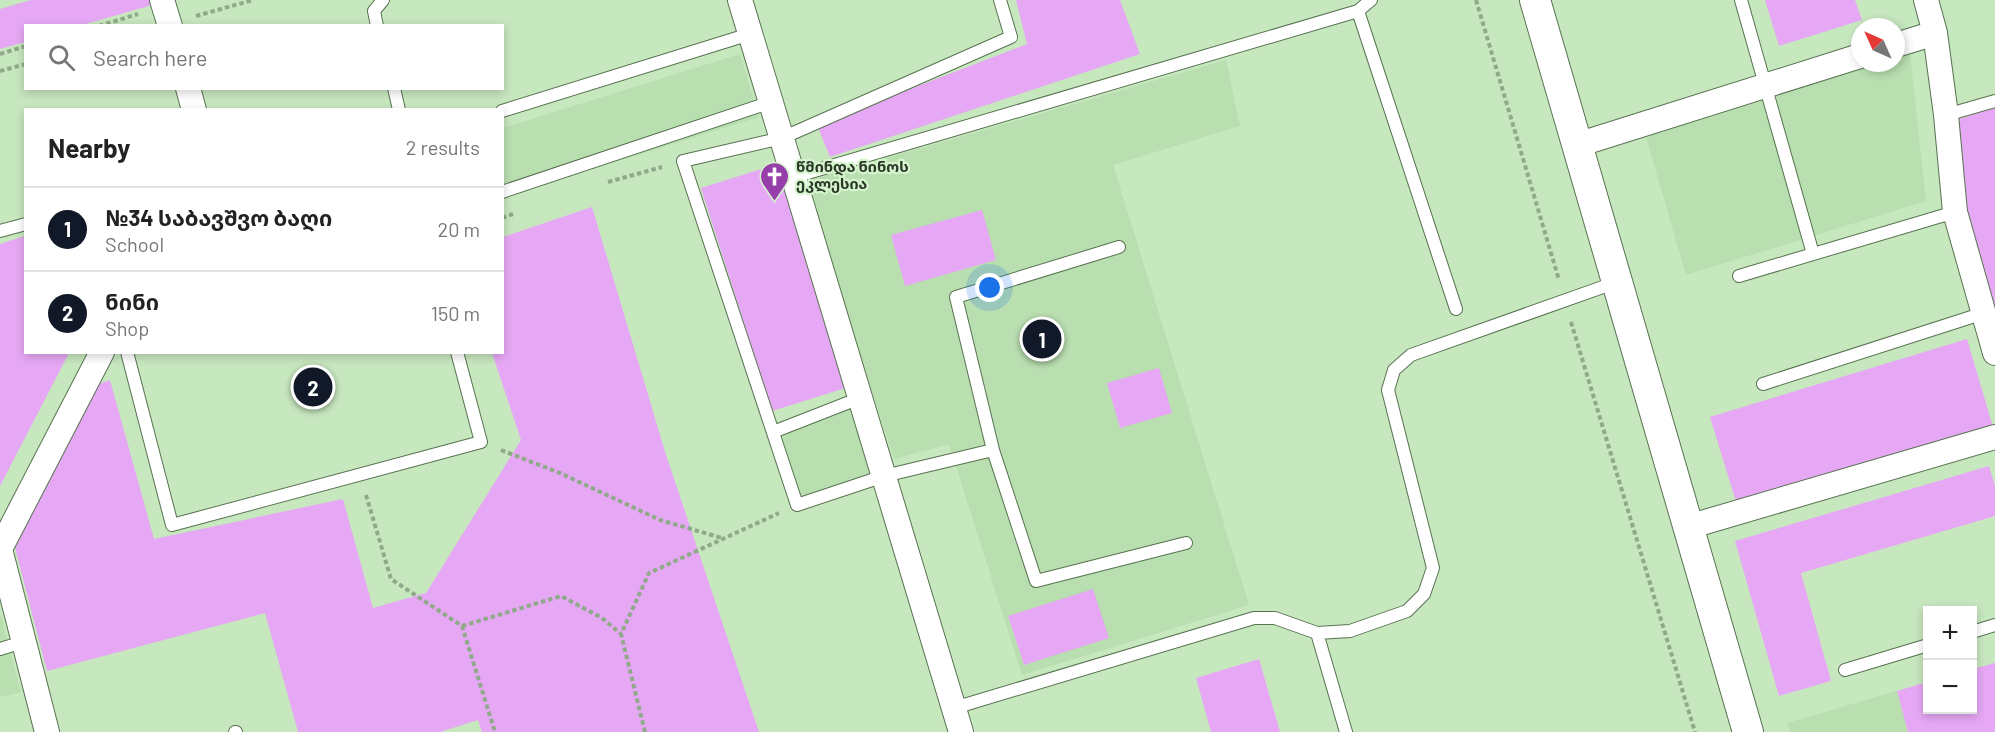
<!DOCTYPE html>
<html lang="en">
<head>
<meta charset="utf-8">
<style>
  :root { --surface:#fff; --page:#f6f6f6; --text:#222; --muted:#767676; --line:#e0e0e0; --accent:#111827 }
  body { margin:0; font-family:Barlow,"Noto Sans Georgian",sans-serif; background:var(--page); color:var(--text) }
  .controls { position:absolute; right:18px; bottom:18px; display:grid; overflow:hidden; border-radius:0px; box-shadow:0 3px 9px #0003 }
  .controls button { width:54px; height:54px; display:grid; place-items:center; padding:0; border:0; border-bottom:2px solid var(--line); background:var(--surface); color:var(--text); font:30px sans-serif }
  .compass { position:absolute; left:1851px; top:18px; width:54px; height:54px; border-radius:50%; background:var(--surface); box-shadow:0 3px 9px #0003; rotate:315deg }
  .you { position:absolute; left:990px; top:288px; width:21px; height:21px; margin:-15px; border:4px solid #fff; border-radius:50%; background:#1a73e8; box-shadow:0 0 0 9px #1a73e833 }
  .badge { display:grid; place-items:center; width:39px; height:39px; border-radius:50%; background:var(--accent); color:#fff; font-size:20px; font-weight:700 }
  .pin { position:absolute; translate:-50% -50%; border:3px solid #fff; box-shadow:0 2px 6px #0006 }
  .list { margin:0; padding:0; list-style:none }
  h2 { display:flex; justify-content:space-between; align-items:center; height:78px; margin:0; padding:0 24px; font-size:26px }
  h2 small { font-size:20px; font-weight:400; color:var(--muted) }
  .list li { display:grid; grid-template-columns:39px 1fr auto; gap:18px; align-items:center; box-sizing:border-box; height:84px; padding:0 24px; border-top:2px solid var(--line) }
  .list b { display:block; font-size:22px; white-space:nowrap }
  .list p { margin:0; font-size:20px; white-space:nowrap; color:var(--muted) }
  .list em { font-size:20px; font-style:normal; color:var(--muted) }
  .icon { flex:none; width:33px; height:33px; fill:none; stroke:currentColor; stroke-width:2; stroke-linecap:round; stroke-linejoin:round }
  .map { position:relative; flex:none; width:1995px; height:732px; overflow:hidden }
  .search { position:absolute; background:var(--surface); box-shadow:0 3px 9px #0003; left:24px; top:24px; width:480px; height:66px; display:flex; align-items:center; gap:15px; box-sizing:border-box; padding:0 21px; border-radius:0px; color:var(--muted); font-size:22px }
  .panel { position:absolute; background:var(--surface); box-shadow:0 3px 9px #0003; left:24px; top:108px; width:480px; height:246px; border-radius:0px }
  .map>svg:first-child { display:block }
  .built { fill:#b9deb0 }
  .green { fill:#e6a8f5 }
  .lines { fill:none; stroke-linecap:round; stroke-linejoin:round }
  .service-casing { stroke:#577350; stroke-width:14 }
  .minor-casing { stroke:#577350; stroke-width:26 }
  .tertiary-casing { stroke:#577350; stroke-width:32 }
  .path { stroke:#90a98a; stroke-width:4; stroke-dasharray:4.5 3; stroke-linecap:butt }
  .service { stroke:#fff; stroke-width:12 }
  .minor { stroke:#fff; stroke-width:24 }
  .tertiary { stroke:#fff; stroke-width:30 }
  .labels { text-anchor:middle; stroke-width:4.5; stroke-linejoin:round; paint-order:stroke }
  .poi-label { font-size:15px; font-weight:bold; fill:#2b3728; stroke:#d4f4cc; text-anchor:start }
</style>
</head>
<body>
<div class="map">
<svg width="1995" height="732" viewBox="0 0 1995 732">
  <rect width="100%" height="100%" fill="#c7e7bf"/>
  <path class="built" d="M740,54L759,117L503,197V128Z
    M1910,54L1926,201L1686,275L1646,137L1882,63H1896V59Z
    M1226,60L1240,126L1113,165L1249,605L1022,675L949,444L894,459L804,182Z
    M860,398L884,476L797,505L773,432Z
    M0,612L21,692L0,697Z
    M1897,691L1908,732H1790L1787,723Z"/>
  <path class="green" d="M31,0H170L82,25L26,26L25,42L0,49V9Z
    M1016,0H1120L1140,54L830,157L817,125L1027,44Z
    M1765,0H1855L1862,20L1779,46Z
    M1995,107V308L1964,207L1957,120Z
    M778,164L849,387L772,411L701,188Z
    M592,207L666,455L759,732H482L478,720L440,732H298L265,613L47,671L13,540L86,389L110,380L154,539L343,499L373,608L426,593L521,440L492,353L502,352L503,237Z
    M982,210L996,260L905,286L891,235Z
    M25,236L26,352L69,353L0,486V244Z
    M1967,339L1993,427L1737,505L1710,417Z
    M1159,368L1172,413L1120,428L1107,383Z
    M1989,466L1995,486V516L1801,573L1831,681L1779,696L1735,541Z
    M1093,589L1109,638L1024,665L1008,616Z
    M1259,659L1280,732H1211L1196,678Z
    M1995,663V732H1908L1897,691L1927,682L1928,710H1972L1973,669Z"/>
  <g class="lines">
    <defs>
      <path id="service" d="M1741,0L1813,254
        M1358,11L1456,309
        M377,26L374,11L383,0
        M394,88L399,110
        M502,111L750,34
        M1946,115L1995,101
        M794,177L1358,11L1371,0
        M502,192L771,102
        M0,231L26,224
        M1119,247L956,297L993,450L1036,581L1186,543
        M1739,276L1955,212
        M127,352L172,525L481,442L457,352
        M1763,384L1984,313
        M773,432L860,398
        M993,450L884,476L797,505L683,161L782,138L1011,37L1000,0
        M1972,632L1995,625
        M1317,633L1346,732
        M0,649L23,642
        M1845,670L1928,645
        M954,708L1254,618H1275L1317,633L1350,631L1407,611L1424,594L1433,568L1388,390L1394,370L1411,355L1617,282
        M235,732H236"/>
      <path id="minor" d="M162,0L170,26
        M740,0L961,732
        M1926,0L1935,33L1946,115L1955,212L1995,353
        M1896,45L1935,33
        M188,88L194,110
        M1577,145L1860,56
        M1688,527L1995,437
        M47,732L0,549L102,352"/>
      <path id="tertiary" d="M1535,0L1748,732"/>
    </defs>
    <use href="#service" class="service-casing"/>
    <use href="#minor" class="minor-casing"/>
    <use href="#tertiary" class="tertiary-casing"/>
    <path class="path" d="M1476,0L1559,280
      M196,16L253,0
      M99,26L138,14
      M0,54L26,46
      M0,71L26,64
      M608,182L662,167
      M502,218L513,214
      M1571,322L1695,732
      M501,450L560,473L660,520L722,538
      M366,495L391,579L462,626L495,732
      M462,626L561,596L602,618L621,634
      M645,732L621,634L649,573L779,513"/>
    <use href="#service" class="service"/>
    <use href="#minor" class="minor"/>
    <use href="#tertiary" class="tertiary"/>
  </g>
  <defs>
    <symbol id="church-pin" viewBox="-11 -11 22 30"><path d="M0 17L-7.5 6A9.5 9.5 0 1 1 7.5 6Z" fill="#963eaa" stroke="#d4f4cc"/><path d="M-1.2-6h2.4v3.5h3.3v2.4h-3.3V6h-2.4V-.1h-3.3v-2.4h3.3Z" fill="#fff"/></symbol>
  </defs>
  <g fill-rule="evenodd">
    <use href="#church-pin" x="758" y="160" width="33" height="45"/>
  </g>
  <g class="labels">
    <g class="poi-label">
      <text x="796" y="172">წმინდა ნინოს<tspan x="796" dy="17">ეკლესია</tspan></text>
    </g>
  </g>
</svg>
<div class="controls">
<button>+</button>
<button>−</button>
</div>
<svg class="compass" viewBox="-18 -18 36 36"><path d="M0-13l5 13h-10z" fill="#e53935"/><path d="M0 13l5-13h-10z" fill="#767676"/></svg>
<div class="you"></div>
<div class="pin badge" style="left:1042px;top:339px">1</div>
<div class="pin badge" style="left:313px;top:387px">2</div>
<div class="search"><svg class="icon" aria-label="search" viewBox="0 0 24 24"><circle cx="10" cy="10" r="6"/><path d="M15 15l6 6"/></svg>Search here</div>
<section class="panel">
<h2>Nearby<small>2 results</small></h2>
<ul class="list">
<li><span class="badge">1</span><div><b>№34 საბავშვო ბაღი</b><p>School</p></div><em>20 m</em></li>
<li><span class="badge">2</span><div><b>ნინი</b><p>Shop</p></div><em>150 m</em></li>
</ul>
</section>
</div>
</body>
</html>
